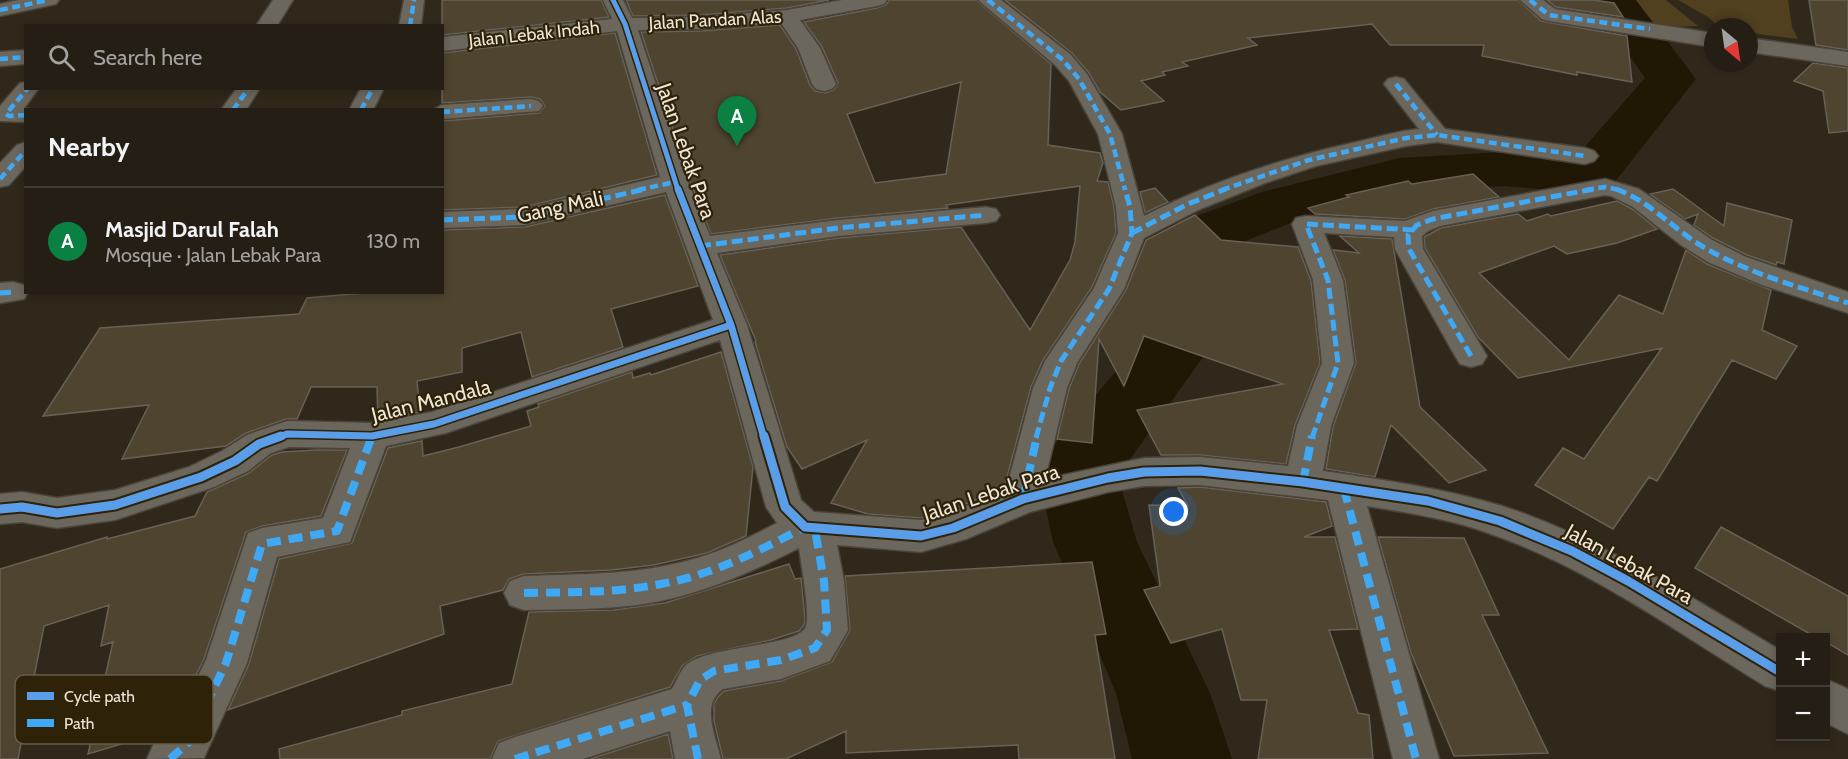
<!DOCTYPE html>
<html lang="en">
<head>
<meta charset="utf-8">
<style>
  :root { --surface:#241e14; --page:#2c271d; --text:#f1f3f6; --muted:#a3a2a0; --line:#413c34; --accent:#0b8043 }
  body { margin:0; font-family:Cabin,sans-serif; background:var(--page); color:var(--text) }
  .controls { position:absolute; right:18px; bottom:18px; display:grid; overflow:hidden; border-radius:0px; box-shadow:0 3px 9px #0003 }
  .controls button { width:54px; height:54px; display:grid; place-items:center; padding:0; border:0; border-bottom:2px solid var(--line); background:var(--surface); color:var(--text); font:30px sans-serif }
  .compass { position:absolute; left:1704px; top:18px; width:54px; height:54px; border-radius:50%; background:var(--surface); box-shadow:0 3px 9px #0003; rotate:151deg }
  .you { position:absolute; left:1174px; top:512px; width:21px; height:21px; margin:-15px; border:4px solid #fff; border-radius:50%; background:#1a73e8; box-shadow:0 0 0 9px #1a73e833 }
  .badge { display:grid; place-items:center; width:39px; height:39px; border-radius:50%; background:var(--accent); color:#fff; font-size:20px; font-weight:700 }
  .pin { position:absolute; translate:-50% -50px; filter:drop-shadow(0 2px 3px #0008) }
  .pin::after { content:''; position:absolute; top:32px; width:21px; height:18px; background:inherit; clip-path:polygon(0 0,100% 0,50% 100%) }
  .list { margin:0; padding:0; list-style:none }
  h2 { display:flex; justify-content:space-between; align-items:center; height:78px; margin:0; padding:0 24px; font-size:26px }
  h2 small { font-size:20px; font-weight:400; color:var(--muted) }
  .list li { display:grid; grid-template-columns:39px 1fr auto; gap:18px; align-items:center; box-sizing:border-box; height:108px; padding:0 24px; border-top:2px solid var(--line) }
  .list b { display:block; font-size:22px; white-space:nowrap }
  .list p { margin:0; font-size:20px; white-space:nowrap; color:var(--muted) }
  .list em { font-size:20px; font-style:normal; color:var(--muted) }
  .icon { flex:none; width:33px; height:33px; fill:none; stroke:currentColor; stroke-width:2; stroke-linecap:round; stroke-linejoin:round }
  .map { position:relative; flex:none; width:1848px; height:759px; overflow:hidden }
  .search { position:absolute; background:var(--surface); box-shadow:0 3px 9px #0003; left:24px; top:24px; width:420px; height:66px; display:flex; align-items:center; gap:15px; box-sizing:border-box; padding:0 21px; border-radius:0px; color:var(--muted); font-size:22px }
  .panel { position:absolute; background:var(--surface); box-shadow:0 3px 9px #0003; left:24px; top:108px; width:420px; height:186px; border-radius:0px }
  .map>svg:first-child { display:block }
  .green { fill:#51401f }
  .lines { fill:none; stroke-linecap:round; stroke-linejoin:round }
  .river { fill:#211705; fill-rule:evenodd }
  .building { fill:#4e4430; stroke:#686155; stroke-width:1.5; fill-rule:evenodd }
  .minor-casing { stroke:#4a4439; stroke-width:3 }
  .minor { fill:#6c675d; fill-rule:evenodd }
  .quiet-far2 { stroke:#3fa9f5; stroke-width:4.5; stroke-dasharray:8 4.5; stroke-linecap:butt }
  .quiet-far1 { stroke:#3fa9f5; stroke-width:5; stroke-dasharray:11 5; stroke-linecap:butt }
  .quiet { stroke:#3fa9f5; stroke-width:8; stroke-dasharray:14 8; stroke-linecap:butt }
  .cycleway-far2-casing { stroke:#2e2208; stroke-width:8 }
  .cycleway-far1-casing { stroke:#2e2208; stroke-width:10 }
  .cycleway-casing { stroke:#2e2208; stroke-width:13 }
  .cycleway-far2 { stroke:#5a9eea; stroke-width:5 }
  .cycleway-far1 { stroke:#5a9eea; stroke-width:7 }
  .cycleway { stroke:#5a9eea; stroke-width:9 }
  .labels { text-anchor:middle; stroke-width:4.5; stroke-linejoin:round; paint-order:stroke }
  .far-street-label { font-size:18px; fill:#efe6d7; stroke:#2e2208 }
  .street-label { font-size:21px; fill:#efe6d7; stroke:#2e2208 }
  .key { fill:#2e2208; stroke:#685d46; stroke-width:1.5 }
  .key-label { font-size:16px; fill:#efe6d7 }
</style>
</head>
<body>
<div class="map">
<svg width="1848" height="759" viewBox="0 0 1848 759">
  <rect width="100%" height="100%" fill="#30281a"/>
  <path class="green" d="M1619,0H1666L1698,26L1651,27Z
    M1678,0H1788L1792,27L1798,39L1749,33V27H1719L1708,17Z"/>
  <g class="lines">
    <path class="river" d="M1591,0H1636L1696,79L1610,188L1590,193L1504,186L1401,192L1304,218L1202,258L1211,346L1118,476L1137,542L1210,693L1232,759H1132L1116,693L1053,542L1038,472L1049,451L1141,341L1139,248L1148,234L1262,192L1399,158L1504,152L1575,158L1645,78Z"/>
  </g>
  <path class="building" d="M442,0H601L609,17L442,35Z
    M626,0H829L787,8L701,15L633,16Z
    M889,0H976L1051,64L1048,145L1100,153L1103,163L1097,181L1108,182L1114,207L1116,233L1092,287L1043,360L1031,387L1004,488L946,512L921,518L868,514L831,503L867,440L802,469L787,447L755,342L756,341L720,255L838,238L961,227L1030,330L1070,260L1075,242L1080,186L946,205L948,208L838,218L711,234L690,181L641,32L701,31L780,25L796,49L810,85L815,91L825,93L834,90L838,83L822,47L804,22L877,8L886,5ZM961,82L946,174L875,183L847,114Z
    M1005,0H1518L1541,21L1627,36L1632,82L1577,72V75L1482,56L1484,45H1390L1372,24L1248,38L1257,45L1182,62L1188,66L1162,72L1165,75L1141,81L1164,101L1121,110L1100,92L1089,73L1072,53Z
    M1547,0H1593L1614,3L1623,17L1556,7Z
    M1809,0H1848V50L1816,45Z
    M615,33L657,175L524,207L442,210V121L539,113L545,106L540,99L531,97L442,103V53Z
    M1813,63L1848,68V131L1829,133L1823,91L1794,81Z
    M1473,174L1499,197L1433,209L1405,219L1315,214L1308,208L1349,197L1346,195L1408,181L1412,184Z
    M1155,188L1168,202L1145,213L1140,192Z
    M1673,189L1724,226L1727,203L1792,220L1784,264L1777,262L1776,265L1747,255L1713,238L1694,225L1698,214L1685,219L1650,194Z
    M665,195L698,286L611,309L623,347L532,377L521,332L462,348V372L417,381L420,412L378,420L377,387H311L297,419H286L246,433L226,446L122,459L149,405L43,416L100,328L299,314L307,298L376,292H442V230L525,227Z
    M1617,201L1632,209L1657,229L1617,243L1567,254L1554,246L1479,273L1569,360L1619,295L1663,314L1686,250L1707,264L1771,290L1762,330L1797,346L1776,379L1732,360L1657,481L1649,477L1613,529L1535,485L1563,448L1584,459L1662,348L1518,378L1478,337L1425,248L1424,237L1441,228L1518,214L1527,221L1548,214L1551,216Z
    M1195,215L1221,240L1298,247L1311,281L1320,363L1295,425L1286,464L1200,455H1161L1137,410L1283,384L1144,336L1124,386L1099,339L1092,443L1057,439L1069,389L1079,364L1126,290L1146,240Z
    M1340,236L1392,239L1420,407L1486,470L1449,483L1391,425L1375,477L1326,469L1333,427L1356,363L1345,280L1333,250L1359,253Z
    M721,352L753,467L746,536L707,553L654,565L611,570L523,574L509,579L503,590L440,606L444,634L228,710L249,664L279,559L352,543L388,448L422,441L423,456L459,447L531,426L527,411L539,407L538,404L632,372L633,378L650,373L651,375Z
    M316,450H347L321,516L262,526L246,532L204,659L170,727L165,731L88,754L113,642L101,646L109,605L44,626L18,759H0V569L107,537V539L195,516L207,492L249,473L272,455L282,452Z
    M1200,487L1326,502L1332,526L1304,537H1335L1358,629L1329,630L1358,713L1369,715L1373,759H1258L1267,700H1241L1222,629L1171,643L1144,590L1160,586L1149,505L1188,506L1178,488Z
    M1721,527L1848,596V655L1826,642V638H1817L1695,568Z
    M1378,537L1464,538L1499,615H1482L1548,753L1454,756L1411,653Z
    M1092,562L1106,634L1095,635L1115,759H1019L1018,745L846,753V731L786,759H723L714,721V704L718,697L724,691L781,681L832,662L850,630L845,576Z
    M789,564L795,579L801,578L805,619L804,625L799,631L771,640L697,656L682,666L670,687L498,741L490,759H280L279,749L402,715V711L512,684L529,612L614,610L665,603Z
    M668,734L673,759H590Z"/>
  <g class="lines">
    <defs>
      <path id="minor" d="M18,0H59L56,4L0,16V4Z
        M273,0H293L277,26H256Z
        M404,0H424L421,26H399Z
        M603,0H623L632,18L701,17L787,10L842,0H887L884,4L877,6L800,20L820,48L836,84L832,89L824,91L816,89L812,84L798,48L781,23L701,29L638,30L688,182L710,236L838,220L986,207L996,209L1000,215L996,221L986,223L838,236L717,253L747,325L801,500L814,512L921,520L947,514L1006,490L1033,388L1045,361L1094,288L1118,233L1116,207L1098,134L1069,81L1055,65L978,0H1001L1071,55L1087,74L1122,134L1144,216C1210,182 1280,159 1352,143C1374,138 1397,131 1419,129L1384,84L1388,79L1396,77L1404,79L1445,129L1585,148L1594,151L1598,156L1594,161L1585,164L1437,142L1406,146L1316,166L1265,183L1198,210L1144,238L1124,289L1077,363L1067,388L1045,479L1144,458L1200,457L1288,466L1297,426L1322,363L1313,280L1292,224L1296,218L1306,216L1405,221L1433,211L1605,179L1639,189L1712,240L1746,257L1848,292V313L1762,285L1708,262L1681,245L1633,207L1611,196L1605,195L1440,226L1428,231L1422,236L1423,249L1487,356L1482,364L1471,367L1460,364L1455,356L1395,249L1394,237L1324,233L1343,280L1354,363L1331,426L1323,471C1384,480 1443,488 1502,506C1601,538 1691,598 1780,650V691L1765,686C1677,632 1589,568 1491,534C1451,519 1409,513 1367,506L1439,759H1393L1328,500L1200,485L1144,486L1108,492L1030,512L966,539L921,552L837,545L844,581L848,630L830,661L781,679L723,689C700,704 716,737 721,759H675L670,731L583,759H492L499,743L515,737L672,689C676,682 680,671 686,665C709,645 800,647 806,626C810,613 801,563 799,548C750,573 698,596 644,604C604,610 564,609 524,610L510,605L504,593L510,581L524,576C583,574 641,575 697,558C725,550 752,536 777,523L766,507L720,340L446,433L386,446L350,542L277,557L247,663L204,758L147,759L154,743L172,728L206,660L248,533L262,528L323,518L350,448L289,447L271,453L248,471L214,487L115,520L57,528L22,522L0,524V494L22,492L57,498L115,490L189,467L222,451L247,435L287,421L372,423L432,412L713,320L666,192L524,225L442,228V212L524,209L660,177L617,31L442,51V37L612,19Z
        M1520,0H1543L1555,9L1713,33V47L1549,21L1542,19Z
        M1749,38L1848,52V66L1749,52Z
        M26,50V64L0,66V52Z
        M26,82V88H39L24,108L33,110H26V122L0,121V106L20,83Z
        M237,88H260L246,110H221Z
        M361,88H384L373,110H349Z
        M531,99L539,101L543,106L539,111L442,119V110H432L442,105Z
        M26,142V166L9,185L0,187V163L17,145Z
        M13,282L24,285L26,292H28L24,299L0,303V283Z
        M1826,679L1848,689V734L1826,723Z"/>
    </defs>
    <use href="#minor" class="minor-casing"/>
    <use href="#minor" class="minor"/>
    <path class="quiet-far2" d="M988,0L1063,60L1079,79L1110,134L1125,190
      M1530,0L1549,15L1650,29
      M0,10L49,0
      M410,26L414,0
      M0,59L26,57
      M1396,84L1437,135
      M233,110L249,88
      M361,110L373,88
      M442,112L531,106
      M26,115L9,116L6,114L28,88
      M0,179L26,150
      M638,190L675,182
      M1222,190L1309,160L1406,138L1437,135L1585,156
      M1586,190L1605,187L1620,190"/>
    <path class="quiet-far1" d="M1616,189C1650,201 1674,230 1705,248C1750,274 1800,287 1848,303
      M442,220L524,217L645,189
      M1132,233L1188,204L1226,189
      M700,246L838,228L986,215
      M0,293L13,292
      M1471,356L1409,249L1408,235L1417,225L1433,219L1594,189
      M1036,438L1050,388L1061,361L1109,289L1132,233L1130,207L1125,189
      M1312,438L1338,363L1328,280L1306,224L1414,230"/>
    <path class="quiet" d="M1303,482L1312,436
      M1344,489L1416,759
      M1023,499L1037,436
      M524,593C570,592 616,593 661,584C712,575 759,551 805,527
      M170,759L188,743L226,663L262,544L337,531L372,436
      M515,759L687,705
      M698,759L687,705L700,680L714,671L781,660L815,648L827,630L824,581L815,530"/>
    <defs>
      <path id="cycleway-far2" d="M613,0L625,24L678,190"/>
      <path id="cycleway-far1" d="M678,189L731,325L764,438
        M277,438L287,434L372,436L434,424L731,325"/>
      <path id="cycleway" d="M764,436L785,507L805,527L921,536L953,528L1023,499L1108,478L1144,472L1200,471L1303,482L1428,501L1500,521L1572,551L1628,581L1780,672
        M0,509L22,507L57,513L115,505L201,477L235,461L259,444L281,436"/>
    </defs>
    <use href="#cycleway-far2" class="cycleway-far2-casing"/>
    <use href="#cycleway-far1" class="cycleway-far1-casing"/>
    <use href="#cycleway" class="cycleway-casing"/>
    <use href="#cycleway-far2" class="cycleway-far2"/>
    <use href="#cycleway-far1" class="cycleway-far1"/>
    <use href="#cycleway" class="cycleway"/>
  </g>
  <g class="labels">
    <g class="far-street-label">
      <text transform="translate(715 20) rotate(-3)" y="6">Jalan Pandan Alas</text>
      <text transform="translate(534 34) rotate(-6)" y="6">Jalan Lebak Indah</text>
    </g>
    <g class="street-label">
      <text transform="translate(686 151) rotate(71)" y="7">Jalan Lebak Para</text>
      <text transform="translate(560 207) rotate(-12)" y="7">Gang Mali</text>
      <text transform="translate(431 401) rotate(-14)" y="7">Jalan Mandala</text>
      <text transform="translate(991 493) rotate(-18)" y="7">Jalan Lebak Para</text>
      <text transform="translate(1629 564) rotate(29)" y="7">Jalan Lebak Para</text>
    </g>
  </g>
  <rect x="15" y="675" width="198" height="69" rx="9" class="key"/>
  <rect x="27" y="692" width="27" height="8" fill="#5a9eea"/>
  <rect x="27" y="719" width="27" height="8" fill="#3fa9f5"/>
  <g class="key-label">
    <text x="64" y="702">Cycle path</text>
    <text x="64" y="729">Path</text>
  </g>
</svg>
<div class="controls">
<button>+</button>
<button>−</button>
</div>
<svg class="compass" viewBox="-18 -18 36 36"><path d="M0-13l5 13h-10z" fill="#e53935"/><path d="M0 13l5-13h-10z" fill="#a3a2a0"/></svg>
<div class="you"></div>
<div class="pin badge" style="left:737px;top:146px">A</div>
<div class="search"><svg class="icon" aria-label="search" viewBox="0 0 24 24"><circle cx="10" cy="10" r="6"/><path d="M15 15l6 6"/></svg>Search here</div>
<section class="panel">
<h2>Nearby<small></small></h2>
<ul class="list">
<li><span class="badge">A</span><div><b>Masjid Darul Falah</b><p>Mosque · Jalan Lebak Para</p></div><em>130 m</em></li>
</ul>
</section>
</div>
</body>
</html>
